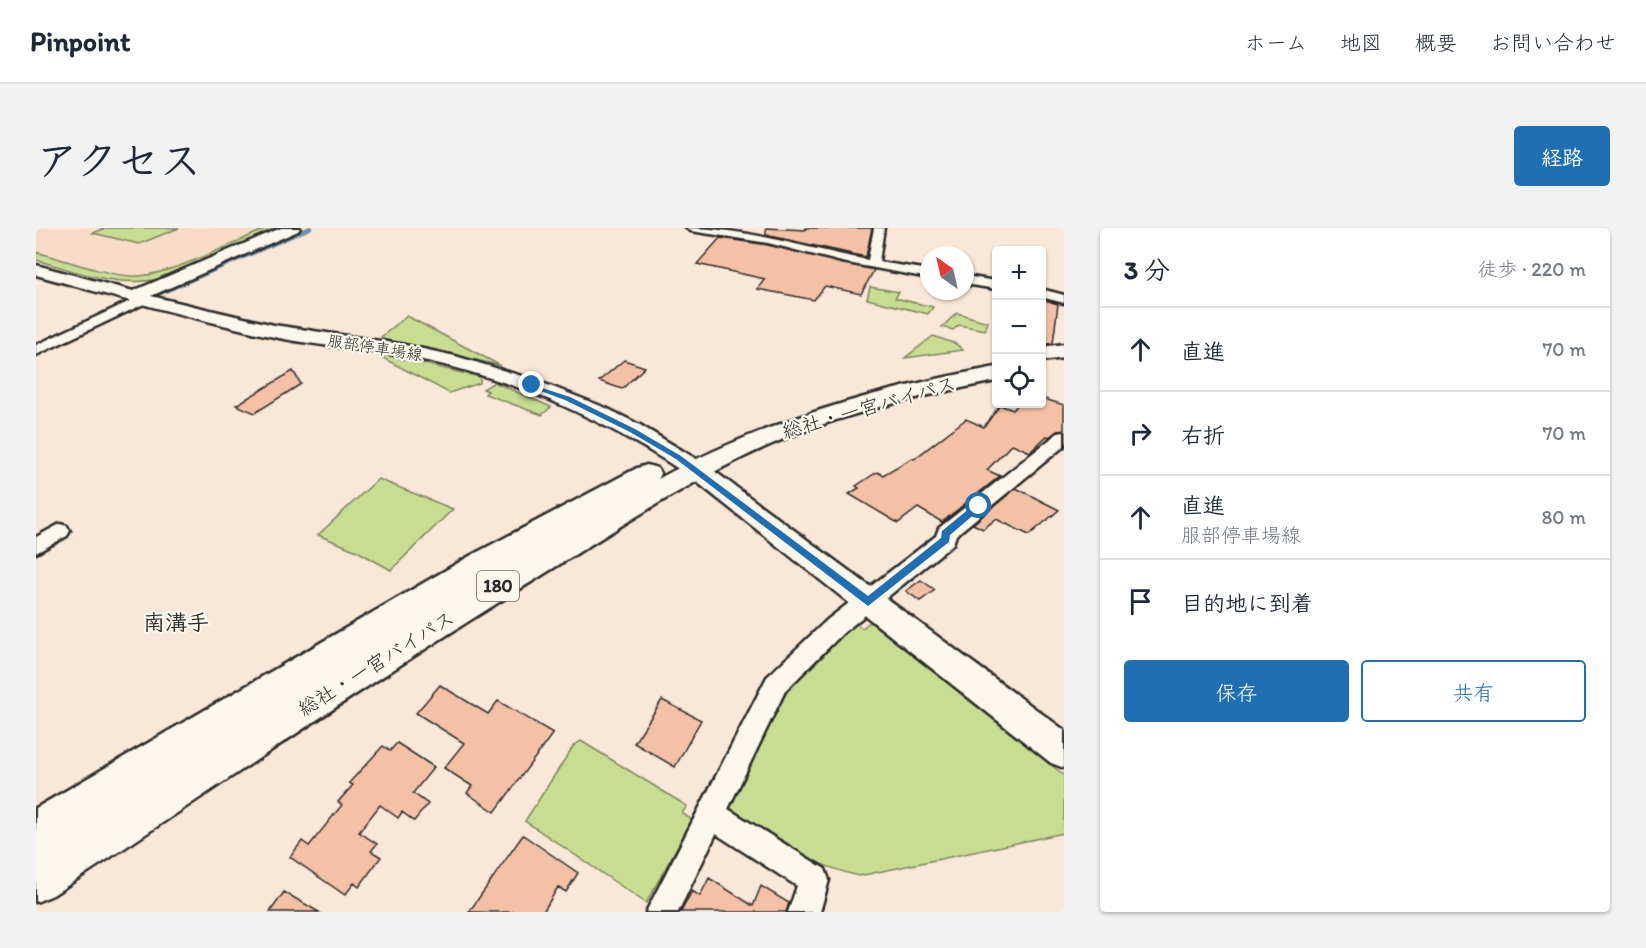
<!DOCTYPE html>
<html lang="ja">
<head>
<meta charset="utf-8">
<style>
  :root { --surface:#fff; --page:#f2f2f3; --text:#1f2937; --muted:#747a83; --line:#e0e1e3; --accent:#1f6fb2 }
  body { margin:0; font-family:Itim,"Klee One",sans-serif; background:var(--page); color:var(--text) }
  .controls { position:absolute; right:18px; top:18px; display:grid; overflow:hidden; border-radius:6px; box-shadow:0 2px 4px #0004 }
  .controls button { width:54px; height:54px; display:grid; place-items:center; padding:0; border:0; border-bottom:2px solid var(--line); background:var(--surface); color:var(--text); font:30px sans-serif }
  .compass { position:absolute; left:884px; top:18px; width:54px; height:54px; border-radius:50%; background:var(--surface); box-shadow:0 2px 4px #0004; rotate:326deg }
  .stop { position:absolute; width:18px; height:18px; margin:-14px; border:4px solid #1f6fb2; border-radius:50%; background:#fff }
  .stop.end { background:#1f6fb2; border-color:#fff; box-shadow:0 2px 6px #0008 }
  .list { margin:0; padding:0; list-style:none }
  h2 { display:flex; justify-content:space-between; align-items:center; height:78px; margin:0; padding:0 24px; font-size:26px }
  h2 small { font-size:20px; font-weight:400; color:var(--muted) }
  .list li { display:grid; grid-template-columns:39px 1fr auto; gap:18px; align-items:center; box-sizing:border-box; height:84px; padding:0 24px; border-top:2px solid var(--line) }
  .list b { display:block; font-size:22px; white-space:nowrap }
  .list p { margin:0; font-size:20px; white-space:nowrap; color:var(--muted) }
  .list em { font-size:20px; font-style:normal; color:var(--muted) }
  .actions { display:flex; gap:12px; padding:18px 24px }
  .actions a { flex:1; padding:14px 0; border:2px solid var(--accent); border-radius:6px; text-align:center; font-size:21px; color:var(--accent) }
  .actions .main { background:var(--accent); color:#fff }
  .icon { flex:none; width:33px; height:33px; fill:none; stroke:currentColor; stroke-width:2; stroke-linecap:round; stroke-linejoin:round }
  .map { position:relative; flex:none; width:1028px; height:684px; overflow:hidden; border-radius:6px }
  header { display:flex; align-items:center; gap:36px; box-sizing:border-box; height:84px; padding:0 30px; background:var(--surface); border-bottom:2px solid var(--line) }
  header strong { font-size:28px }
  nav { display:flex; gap:33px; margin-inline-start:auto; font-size:21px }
  .intro { display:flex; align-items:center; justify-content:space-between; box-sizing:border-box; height:144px; padding:0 36px }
  h1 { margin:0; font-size:42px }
  .button { padding:15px 27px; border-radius:6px; background:var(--accent); color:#fff; font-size:21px; font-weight:700 }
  main { display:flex; gap:36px; padding:0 36px }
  aside { flex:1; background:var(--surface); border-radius:6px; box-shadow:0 2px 4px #0004 }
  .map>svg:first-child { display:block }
  .built { fill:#f8dcc8 }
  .green { fill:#c9dd92; stroke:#7a845e; stroke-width:1.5 }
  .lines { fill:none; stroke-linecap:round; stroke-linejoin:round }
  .stream { stroke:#6e8fa7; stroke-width:4 }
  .building { fill:#f5c1a6; stroke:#2b2b2b; stroke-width:1.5 }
  .street-casing { stroke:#2b2b2b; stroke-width:5 }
  .secondary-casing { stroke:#2b2b2b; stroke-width:5 }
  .highway-casing { stroke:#2b2b2b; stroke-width:5 }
  .street { fill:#fbf7ec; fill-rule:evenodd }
  .secondary { fill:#fbf7ec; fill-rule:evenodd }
  .highway { fill:#fbf7ec; fill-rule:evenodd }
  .route { fill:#1f6fb2 }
  .labels { text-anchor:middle; stroke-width:4.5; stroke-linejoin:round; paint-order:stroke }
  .far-street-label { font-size:16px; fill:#2b2b2b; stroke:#fbf7ec }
  .shield { fill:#fbf7ec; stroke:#696865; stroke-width:1.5 }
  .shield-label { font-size:18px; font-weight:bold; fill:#2b2b2b }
  .street-label { font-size:20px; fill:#2b2b2b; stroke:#fbf7ec }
  .quarter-label { font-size:22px; font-weight:bold; fill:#2b2b2b; stroke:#fbf7ec }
</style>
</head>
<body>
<header>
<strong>Pinpoint</strong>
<nav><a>ホーム</a><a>地図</a><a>概要</a><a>お問い合わせ</a></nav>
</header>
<div class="intro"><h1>アクセス</h1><a class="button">経路</a></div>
<main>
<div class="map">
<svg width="1028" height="684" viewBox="0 0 1028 684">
  <rect width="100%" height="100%" fill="#f9e7d7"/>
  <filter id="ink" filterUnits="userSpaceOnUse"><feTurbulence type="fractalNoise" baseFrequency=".0167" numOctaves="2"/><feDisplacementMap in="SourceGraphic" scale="12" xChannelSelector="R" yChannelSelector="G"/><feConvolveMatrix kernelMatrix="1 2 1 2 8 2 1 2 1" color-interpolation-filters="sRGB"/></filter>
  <g filter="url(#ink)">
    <path class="built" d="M0,0H245L128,50L99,56L77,54L0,33Z"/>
    <path class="green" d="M70,0H143L103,16L57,5Z
      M232,0H243L127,50C82,61 43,44 0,32V24C30,32 63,45 94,48C128,51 198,14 232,0Z
      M834,59L863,64L859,70L897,79L892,86L831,71Z
      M921,85L952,94L949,102L923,97L917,102L906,99Z
      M371,88L465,138L395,121L345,113L347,110L345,109Z
      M897,108L920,116L927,122L869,130Z
      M346,126L444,149V155L413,165L343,128Z
      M458,154L515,179L506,187L449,166L452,163L447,161Z
      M342,251L417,281L355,342L321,323L282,307Z
      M834,394L1028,547V605L823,648C773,637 733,608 690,582L754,458L775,433L778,436L788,428L784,424L821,396L826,400Z
      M545,513L651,578L646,585L656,592L610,675L489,593L538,517Z"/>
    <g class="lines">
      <path class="stream" d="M123,66L274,0"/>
    </g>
    <path class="building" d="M730,0L769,2L770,0H836L830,29L730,7Z
      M684,10L732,17L838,42L825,66L789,58L778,72L743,65L721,61L729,51L661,36Z
      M1005,71L1022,76L1017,115L1005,117Z
      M588,132L609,139L586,161L563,153Z
      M257,143L265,156L219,185L200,177Z
      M1005,170L1028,177V202L1021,203L1013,209L1011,208L994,224L976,216L951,242L964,248L906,294L882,280L862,295L813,266L823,260L820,258L841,244L847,247L876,230L878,231L930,191L948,199L964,177L977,182L982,176H1005Z
      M980,260L1023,282L993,307L960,291L947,301L937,296Z
      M885,352L899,362L884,373L870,363Z
      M404,457L452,486L462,473L517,505L459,584L431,565L436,558L408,540L428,515L380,485Z
      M626,472L665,492L639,539L598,515Z
      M361,515L398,539L377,565L392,576L378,593L366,584L362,590L344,577L323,604L341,616L335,623L345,629L323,659L318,655L309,667L254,629L266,613L273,618L306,577L302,574L317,557L313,555L347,518L354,523Z
      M487,607L542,645L530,664L522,659L507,684H433Z
      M673,650L717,678L725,658L753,675L750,684H645L656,663L664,668Z
      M248,664L283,684H234Z"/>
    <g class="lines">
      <defs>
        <path id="street" d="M650,0C712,0 771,21 832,32L838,0H848L843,34L893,42V50L806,34L732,15L655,3Z
          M929,48L960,53V61L929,56Z
          M1005,61L1028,67V75L1005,69Z
          M107,67L113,71L112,74L0,127V117Z
          M1028,204V218L920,307L917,316L807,405L749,463L692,581L789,641L793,652L784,684H752L761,658L680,606L642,684H610L731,449L791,392L900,308L903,300L1022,205Z
          M24,296L31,298L34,303L31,308L0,325V309Z"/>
        <path id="secondary" d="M245,0H264L262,3L115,68L238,97L364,116L419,128L499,152L570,180L604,197L670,237L1028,502V540L1015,535L652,247C570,192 480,151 382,131C335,121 286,119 238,109C158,91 79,69 0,47V37L97,63Z"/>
        <path id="highway" d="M1028,116V130L1005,133V119Z
          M960,139V153C884,168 807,185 736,216C653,252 576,304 500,351C336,452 178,562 17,667L0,674V580L434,328L601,240L611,237L621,240L625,246L622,251C728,193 841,161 960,139Z"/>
      </defs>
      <use href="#street" class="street-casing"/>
      <use href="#secondary" class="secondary-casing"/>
      <use href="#highway" class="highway-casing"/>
      <use href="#street" class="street"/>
      <use href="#secondary" class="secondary"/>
      <use href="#highway" class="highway"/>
    </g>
  </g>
  <path class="route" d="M494,156L534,169L599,201L645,228L832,368L905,310L906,303L940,275L948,278L914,307L913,314L832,378L640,231L594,204L529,172L494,159Z"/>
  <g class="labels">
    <g class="far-street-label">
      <text transform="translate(339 119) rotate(9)" y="6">服部停車場線</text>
    </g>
    <rect class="shield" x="441" y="343" width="42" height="30" rx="4.5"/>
    <g class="shield-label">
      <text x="462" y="364">180</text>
    </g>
    <g class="street-label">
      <text transform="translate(833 179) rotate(-16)" y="7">総社・一宮バイパス</text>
      <text transform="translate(340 435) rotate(-32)" y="7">総社・一宮バイパス</text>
    </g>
    <g class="quarter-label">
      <text x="140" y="402">南溝手</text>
    </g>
  </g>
</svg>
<div class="controls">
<button>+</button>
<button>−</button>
<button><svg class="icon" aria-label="locate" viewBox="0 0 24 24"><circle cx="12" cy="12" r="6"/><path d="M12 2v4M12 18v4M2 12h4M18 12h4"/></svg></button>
</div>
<svg class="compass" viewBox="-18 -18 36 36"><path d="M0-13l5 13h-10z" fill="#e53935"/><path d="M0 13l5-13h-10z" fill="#747a83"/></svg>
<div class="stop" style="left:943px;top:278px"></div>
<div class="stop end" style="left:496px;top:157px"></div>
</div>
<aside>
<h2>3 分<small>徒歩 · 220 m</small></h2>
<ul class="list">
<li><svg class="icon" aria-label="ahead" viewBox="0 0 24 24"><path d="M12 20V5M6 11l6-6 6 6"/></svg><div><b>直進</b></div><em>70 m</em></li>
<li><svg class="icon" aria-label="right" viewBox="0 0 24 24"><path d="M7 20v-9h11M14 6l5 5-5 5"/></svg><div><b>右折</b></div><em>70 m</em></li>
<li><svg class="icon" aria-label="ahead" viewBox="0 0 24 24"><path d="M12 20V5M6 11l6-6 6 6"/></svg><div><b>直進</b><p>服部停車場線</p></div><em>80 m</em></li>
<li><svg class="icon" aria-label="arrive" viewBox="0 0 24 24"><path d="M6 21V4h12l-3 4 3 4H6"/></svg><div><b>目的地に到着</b></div></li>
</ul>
<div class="actions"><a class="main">保存</a><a>共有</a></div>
</aside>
</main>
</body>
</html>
